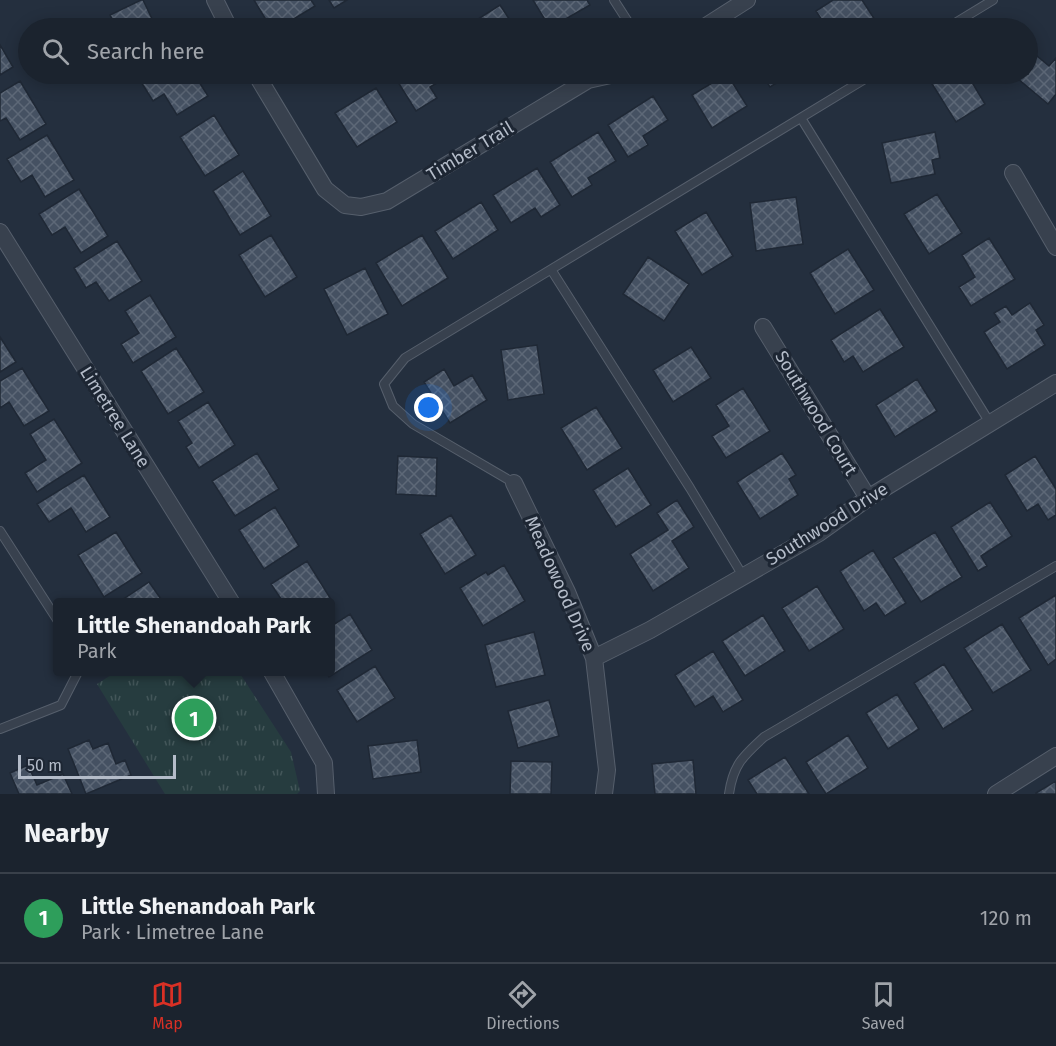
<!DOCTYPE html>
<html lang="en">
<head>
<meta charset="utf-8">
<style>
  :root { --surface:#1b232e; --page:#282f3a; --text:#f1f3f6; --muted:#a0a4aa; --line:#39404a; --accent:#d93025 }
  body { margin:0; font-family:"Fira Sans",sans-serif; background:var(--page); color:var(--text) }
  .scale { position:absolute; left:18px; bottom:15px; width:158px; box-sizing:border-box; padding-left:6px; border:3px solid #b4bcc9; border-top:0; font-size:16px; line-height:21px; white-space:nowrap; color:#b4bcc9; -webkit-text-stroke:4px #1d2633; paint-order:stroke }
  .you { position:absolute; left:429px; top:408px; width:21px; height:21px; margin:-15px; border:4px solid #fff; border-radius:50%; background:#1a73e8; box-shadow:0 0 0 9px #1a73e833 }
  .badge { display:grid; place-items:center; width:39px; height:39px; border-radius:50%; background:var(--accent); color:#fff; font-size:20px; font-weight:700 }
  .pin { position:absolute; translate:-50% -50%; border:3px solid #fff; box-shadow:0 2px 6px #0006 }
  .popup { position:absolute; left:53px; top:598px; width:282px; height:78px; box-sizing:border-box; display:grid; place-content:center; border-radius:6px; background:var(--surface); filter:drop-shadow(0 2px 4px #0005); font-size:20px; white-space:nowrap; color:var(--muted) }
  .popup b { font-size:22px; color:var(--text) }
  .popup::after { content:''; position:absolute; left:50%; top:100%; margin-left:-12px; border:12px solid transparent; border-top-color:var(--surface) }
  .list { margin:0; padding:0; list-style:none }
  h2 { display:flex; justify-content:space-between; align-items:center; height:78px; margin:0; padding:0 24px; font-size:26px }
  h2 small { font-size:20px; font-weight:400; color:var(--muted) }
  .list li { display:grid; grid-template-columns:39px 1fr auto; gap:18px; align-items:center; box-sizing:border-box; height:90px; padding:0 24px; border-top:2px solid var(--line) }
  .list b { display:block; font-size:22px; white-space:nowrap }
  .list p { margin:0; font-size:20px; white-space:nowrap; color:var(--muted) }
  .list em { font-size:20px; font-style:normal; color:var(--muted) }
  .icon { flex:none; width:33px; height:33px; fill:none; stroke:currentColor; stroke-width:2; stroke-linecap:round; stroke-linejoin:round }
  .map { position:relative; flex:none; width:1056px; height:794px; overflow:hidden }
  .search { position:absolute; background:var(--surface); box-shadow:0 3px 15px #0003; left:18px; right:18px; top:18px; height:66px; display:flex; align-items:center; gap:15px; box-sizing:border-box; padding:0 21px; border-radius:33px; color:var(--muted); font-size:22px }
  .sheet { height:168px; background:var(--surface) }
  nav { display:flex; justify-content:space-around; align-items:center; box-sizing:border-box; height:84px; border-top:2px solid var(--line); background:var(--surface); font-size:16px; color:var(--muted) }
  nav a { display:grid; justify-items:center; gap:3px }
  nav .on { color:var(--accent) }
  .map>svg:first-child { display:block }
  .grass { fill:url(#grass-tufts) }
  .building { fill:url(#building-cross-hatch); stroke:#1f2835; stroke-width:1.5 }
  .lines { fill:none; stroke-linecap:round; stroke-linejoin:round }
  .lane-casing { stroke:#565f6c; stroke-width:10 }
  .street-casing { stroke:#565f6c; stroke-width:18 }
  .lane { stroke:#38414e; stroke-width:8 }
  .street { stroke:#38414e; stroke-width:16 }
  .labels { text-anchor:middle; stroke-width:6; stroke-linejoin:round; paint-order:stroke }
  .street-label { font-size:18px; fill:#b4bcc9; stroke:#1d2633 }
</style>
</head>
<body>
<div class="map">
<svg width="1056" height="794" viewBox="0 0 1056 794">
  <defs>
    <pattern id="grass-tufts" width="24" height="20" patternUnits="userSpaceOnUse" patternTransform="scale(1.5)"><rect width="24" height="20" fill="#263c3f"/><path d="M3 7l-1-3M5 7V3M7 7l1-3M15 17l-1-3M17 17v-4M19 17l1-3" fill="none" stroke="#435659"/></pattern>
    <pattern id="building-cross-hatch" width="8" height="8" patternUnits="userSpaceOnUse" patternTransform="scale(1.5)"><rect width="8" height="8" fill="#455162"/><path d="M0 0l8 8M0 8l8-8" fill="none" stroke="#5d6877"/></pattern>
  </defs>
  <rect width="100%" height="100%" fill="#242f3e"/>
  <path class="grass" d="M116,672H239L291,752L300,791L297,794H165L97,684Z"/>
  <path class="building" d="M141,0H143L154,23L161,20L165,28H117L110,15Z
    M254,0H311L315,6L279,28H271Z
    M329,0H347L334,8Z
    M533,0H587L590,5L550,28Z
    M833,0H862L877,23L869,28H827L816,11Z
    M500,5L515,28H464Z
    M0,45L13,67L0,75Z
    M1031,51L1049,66L1056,58V94L1048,104L1012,74H1028V54Z
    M144,74H194L208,96L177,115L164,94L153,101L138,77Z
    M393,74H452L430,87L437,98L416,111Z
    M727,74L747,106L712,128L692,95Z
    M762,74H791L770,87Z
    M939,74H967L985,104L956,122L929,79Z
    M20,81L46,124L20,140L6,118L0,121V93Z
    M376,88L397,122L357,147L335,113Z
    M653,96L668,120L643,136L648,145L628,157L608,125Z
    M214,115L239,155L205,176L180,137Z
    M598,132L616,161L588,178L592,185L572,197L550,162Z
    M935,132L940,158L932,160L935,174L891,183L882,143Z
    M47,135L74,180L45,197L32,175L21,182L7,159Z
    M537,168L560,205L541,217L535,208L511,223L493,195Z
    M243,171L271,216L240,235L213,191Z
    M79,189L108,236L81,253L65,227L52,235L39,214Z
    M937,194L962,233L929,254L904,214Z
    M796,197L803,244L756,251L750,203Z
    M481,202L498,230L453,259L435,231Z
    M706,212L733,256L702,275L675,231Z
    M271,235L297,277L265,297L239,255Z
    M422,235L448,278L402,306L376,263Z
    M989,238L1015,279L971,306L959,287L975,277L962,255Z
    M117,241L142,281L109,301L96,282L86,288L74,268Z
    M848,249L874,290L835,314L810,273Z
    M648,257L689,284L664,321L623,294Z
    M365,268L388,314L347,335L324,289Z
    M150,295L176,337L133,363L121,344L139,333L125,311Z
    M1030,303L1044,325L1036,330L1045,345L1007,369L984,332L1000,322L994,313L1006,306L1012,315Z
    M880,309L904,347L863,372L853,356L844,362L831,340Z
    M0,337L16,362L0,372Z
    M537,345L544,394L508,400L501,350Z
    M691,347L711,378L673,402L653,370Z
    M176,348L204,392L168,414L141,371Z
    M22,368L49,411L24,426L9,402L0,408V381Z
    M444,369L454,386L472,375L487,400L450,423L424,382Z
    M917,379L937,411L895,437L876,405Z
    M743,388L770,431L726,458L712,436L729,426L716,405Z
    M208,402L235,445L199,468L186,447L192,443L178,421Z
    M596,407L622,448L587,470L561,428Z
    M54,419L82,463L37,492L25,473L46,460L30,434Z
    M257,453L279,489L235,516L212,481Z
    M782,453L796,475L789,479L798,495L760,519L737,482Z
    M398,456L437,458L436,496L396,494Z
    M1035,456L1056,489V515L1048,520L1038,504L1027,511L1005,475Z
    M628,468L651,505L616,527L593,490Z
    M84,475L110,517L86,532L71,508L49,522L37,504Z
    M677,500L694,527L672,541L689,568L653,591L630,554L668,530L657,513Z
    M990,502L1012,536L981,556L987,566L978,571L951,527Z
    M275,507L299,546L264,569L239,530Z
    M451,515L476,555L445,574L420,534Z
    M116,532L142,573L104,597L78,555Z
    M935,532L962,577L921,602L893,558Z
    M873,550L906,603L885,616L876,603L864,611L840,571Z
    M307,561L332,601L283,602L271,584Z
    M504,565L525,601L483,626L460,588L486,572L488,575Z
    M149,582L163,602H119Z
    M817,586L844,629L809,651L782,608Z
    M1056,595V659L1048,665L1019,618Z
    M350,614L372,650L329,677L326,672H330V627Z
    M763,615L785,651L745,676L722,641Z
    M1002,624L1031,670L993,693L964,648Z
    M534,632L545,675L496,687L485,645Z
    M713,651L743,700L723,712L713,696L695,707L675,675Z
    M944,664L973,710L943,729L914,683Z
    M375,666L395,698L357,722L337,690Z
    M897,694L919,729L888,749L866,713Z
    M549,700L559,736L518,748L508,711Z
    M848,735L868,768L826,794L806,762Z
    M89,740L93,749L108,743L116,764L125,760L131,775L86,794L68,749Z
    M417,740L421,772L373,779L368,746Z
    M785,757L809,794H757L748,780Z
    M693,760L696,794H655L652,764Z
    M511,761L552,762L551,794H510Z
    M28,765L37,785L63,774L72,794H19L10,773Z
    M1056,781V794H1036V793Z"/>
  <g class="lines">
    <defs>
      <path id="lane" d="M614,0L632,28
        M947,28L993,0
        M801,118L990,423
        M552,271L690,488L743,576
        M514,483L413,424L393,406L384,384L405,358L873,74
        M0,531L58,621
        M0,729L61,705L78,672
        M729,794C733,765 743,756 764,737L1056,566"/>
      <path id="street" d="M215,0L229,28
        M703,28L747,0
        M256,74L325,189L345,205L361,207L387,201L588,80L615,74
        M1013,173L1056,247
        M0,232L231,602
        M763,327L868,498
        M514,483L567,592L594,658L607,770L604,794
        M594,658L650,630L819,533L868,498L1056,383
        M272,672L324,763L326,794
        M996,794L1056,756"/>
    </defs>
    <use href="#lane" class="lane-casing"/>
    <use href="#street" class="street-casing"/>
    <use href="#lane" class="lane"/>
    <use href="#street" class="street"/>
  </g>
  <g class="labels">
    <g class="street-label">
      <text transform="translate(470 151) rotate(-31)" y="6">Timber Trail</text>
      <text transform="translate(816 413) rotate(59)" y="6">Southwood Court</text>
      <text transform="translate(115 417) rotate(58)" y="6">Limetree Lane</text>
      <text transform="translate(827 524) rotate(-32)" y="6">Southwood Drive</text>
      <text transform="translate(560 584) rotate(66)" y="6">Meadowood Drive</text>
    </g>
  </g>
</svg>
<div class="scale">50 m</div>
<div class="you"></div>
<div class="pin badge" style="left:194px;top:718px;background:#2e9e5b">1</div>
<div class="popup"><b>Little Shenandoah Park</b>Park</div>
<div class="search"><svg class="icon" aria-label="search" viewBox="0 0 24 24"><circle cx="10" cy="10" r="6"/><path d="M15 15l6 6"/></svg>Search here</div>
</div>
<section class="sheet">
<h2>Nearby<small></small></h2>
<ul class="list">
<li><span class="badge" style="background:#2e9e5b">1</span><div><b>Little Shenandoah Park</b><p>Park · Limetree Lane</p></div><em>120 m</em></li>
</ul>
</section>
<nav>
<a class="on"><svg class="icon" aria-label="map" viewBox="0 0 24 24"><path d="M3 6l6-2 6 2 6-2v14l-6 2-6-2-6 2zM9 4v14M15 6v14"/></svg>Map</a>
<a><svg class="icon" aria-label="directions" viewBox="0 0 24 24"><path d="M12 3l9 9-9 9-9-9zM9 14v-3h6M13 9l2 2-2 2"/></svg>Directions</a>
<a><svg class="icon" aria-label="saved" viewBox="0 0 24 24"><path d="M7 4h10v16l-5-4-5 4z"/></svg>Saved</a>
</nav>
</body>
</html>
